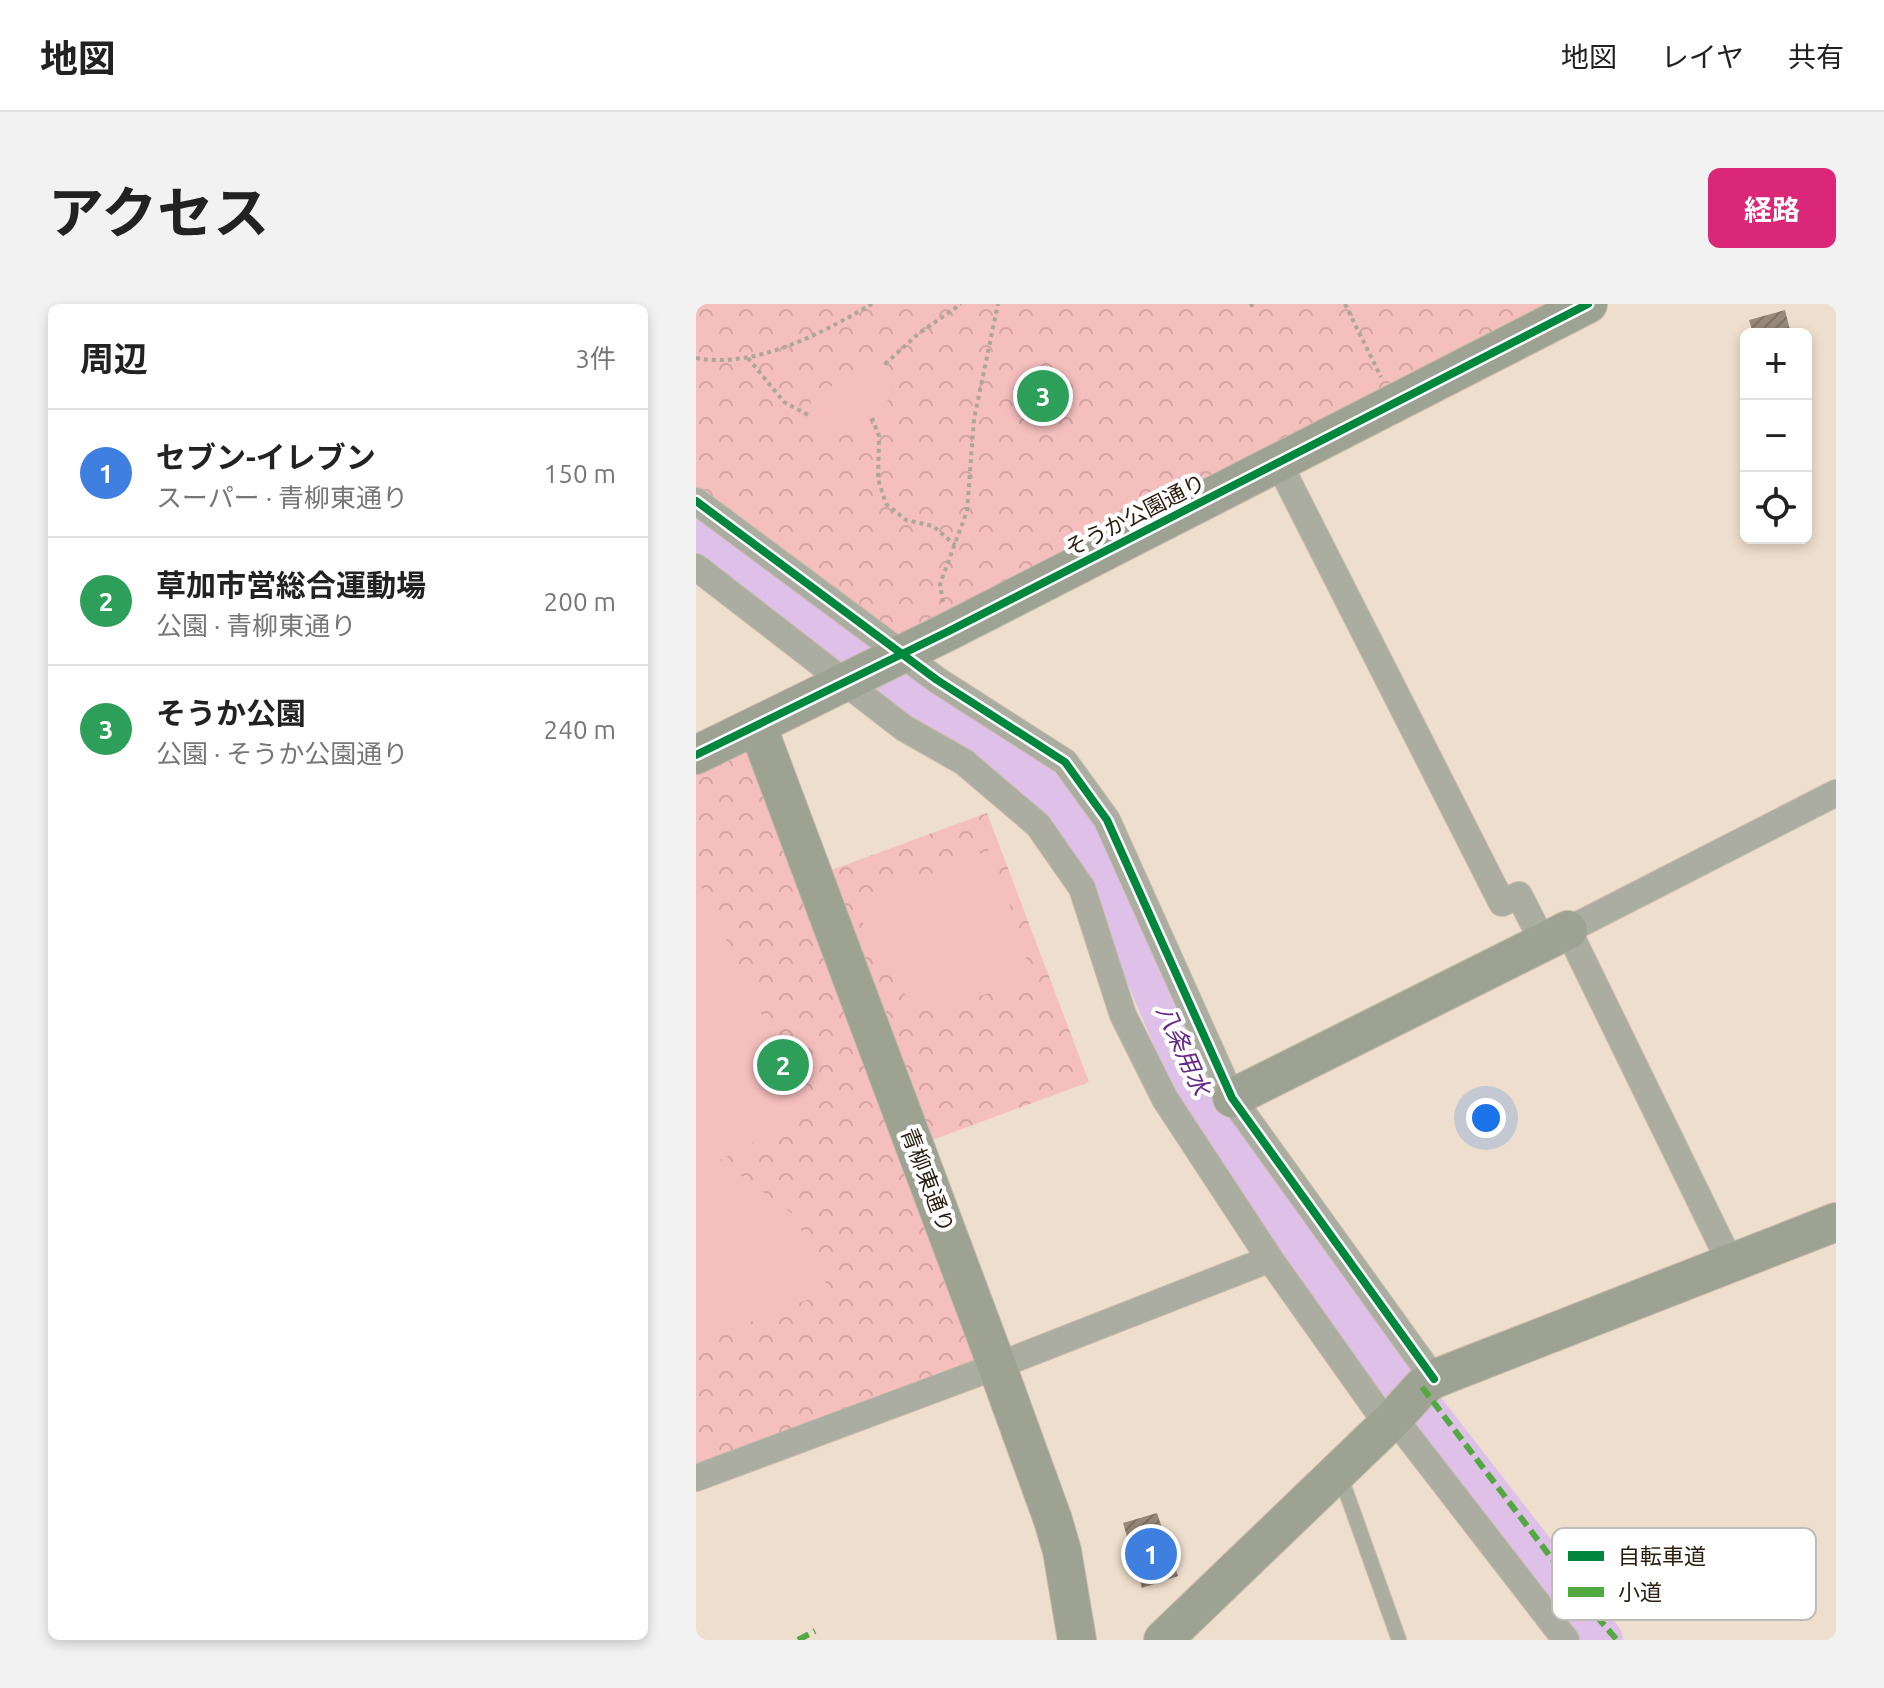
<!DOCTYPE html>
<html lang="ja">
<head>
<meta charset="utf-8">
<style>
  :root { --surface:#fff; --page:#f2f2f2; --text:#222; --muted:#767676; --line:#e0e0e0; --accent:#db2777 }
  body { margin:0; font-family:Ubuntu,"Noto Sans JP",sans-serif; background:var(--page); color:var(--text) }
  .controls { position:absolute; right:24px; top:24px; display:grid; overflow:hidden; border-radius:12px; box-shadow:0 4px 12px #0003 }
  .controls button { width:72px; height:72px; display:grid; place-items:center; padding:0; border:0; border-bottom:2px solid var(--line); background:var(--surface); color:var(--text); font:40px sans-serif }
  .you { position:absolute; left:790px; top:814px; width:28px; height:28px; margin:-20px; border:6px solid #fff; border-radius:50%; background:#1a73e8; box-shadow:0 0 0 12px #1a73e833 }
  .badge { display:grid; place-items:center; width:52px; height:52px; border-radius:50%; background:var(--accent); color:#fff; font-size:26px; font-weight:700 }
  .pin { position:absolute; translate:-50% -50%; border:4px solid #fff; box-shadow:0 2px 8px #0006 }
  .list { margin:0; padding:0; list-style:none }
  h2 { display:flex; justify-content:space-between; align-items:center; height:104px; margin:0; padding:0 32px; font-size:34px }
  h2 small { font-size:26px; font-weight:400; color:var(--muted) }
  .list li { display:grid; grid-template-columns:52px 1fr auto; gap:24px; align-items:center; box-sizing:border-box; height:128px; padding:0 32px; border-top:2px solid var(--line) }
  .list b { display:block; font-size:30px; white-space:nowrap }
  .list p { margin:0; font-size:26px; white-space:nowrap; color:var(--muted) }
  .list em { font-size:26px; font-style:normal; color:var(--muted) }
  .icon { flex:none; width:44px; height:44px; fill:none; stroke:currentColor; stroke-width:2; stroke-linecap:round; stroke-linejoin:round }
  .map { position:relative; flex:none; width:1140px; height:1336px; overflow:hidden; border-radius:12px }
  header { display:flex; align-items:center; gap:48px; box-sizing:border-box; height:112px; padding:0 40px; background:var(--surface); border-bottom:2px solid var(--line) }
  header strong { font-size:38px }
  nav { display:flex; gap:44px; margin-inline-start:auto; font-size:28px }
  .intro { display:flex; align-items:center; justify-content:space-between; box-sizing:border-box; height:192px; padding:0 48px }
  h1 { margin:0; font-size:56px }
  .button { padding:20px 36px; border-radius:12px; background:var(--accent); color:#fff; font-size:28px; font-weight:700 }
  main { display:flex; gap:48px; padding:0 48px }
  aside { flex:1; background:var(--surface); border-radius:12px; box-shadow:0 4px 12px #0003 }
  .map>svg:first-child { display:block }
  .park { fill:url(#park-crowns) }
  .garden { fill:#f5bfbe }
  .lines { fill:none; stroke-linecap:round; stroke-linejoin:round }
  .river { stroke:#dfc0e8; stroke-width:44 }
  .building { fill:url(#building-hatch) }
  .lane-casing { stroke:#c8bbad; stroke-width:16 }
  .street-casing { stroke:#c8bbad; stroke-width:28 }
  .secondary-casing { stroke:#c8bbad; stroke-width:40 }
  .path { stroke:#aba79b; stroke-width:4; stroke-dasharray:4 4; stroke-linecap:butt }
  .lane { stroke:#aaada0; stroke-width:14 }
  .street { stroke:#aaada0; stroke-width:26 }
  .secondary { stroke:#9ea292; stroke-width:38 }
  .quiet { stroke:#53a941; stroke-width:6; stroke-dasharray:12 6; stroke-linecap:butt }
  .cycleway-casing { stroke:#fff; stroke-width:13 }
  .cycleway { stroke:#00873e; stroke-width:8 }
  .labels { text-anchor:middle; stroke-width:8; stroke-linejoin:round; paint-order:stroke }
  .street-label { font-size:22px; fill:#291d0e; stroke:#fff }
  .water-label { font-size:24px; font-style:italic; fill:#652a87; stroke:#fff }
  .key { fill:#fff; stroke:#bfbbb7; stroke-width:2 }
  .key-label { font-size:22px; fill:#291d0e }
</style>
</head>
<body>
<header>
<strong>地図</strong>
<nav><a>地図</a><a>レイヤ</a><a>共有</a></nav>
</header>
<div class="intro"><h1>アクセス</h1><a class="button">経路</a></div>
<main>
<aside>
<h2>周辺<small>3件</small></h2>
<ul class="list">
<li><span class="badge" style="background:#3f7fe0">1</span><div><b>セブン-イレブン</b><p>スーパー · 青柳東通り</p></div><em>150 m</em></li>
<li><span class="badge" style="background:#2e9e5b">2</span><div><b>草加市営総合運動場</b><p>公園 · 青柳東通り</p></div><em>200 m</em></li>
<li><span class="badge" style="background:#2e9e5b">3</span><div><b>そうか公園</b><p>公園 · そうか公園通り</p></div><em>240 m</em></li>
</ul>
</aside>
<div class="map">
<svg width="1140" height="1336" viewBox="0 0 1140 1336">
  <defs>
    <pattern id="park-crowns" width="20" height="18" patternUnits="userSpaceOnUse" patternTransform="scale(2)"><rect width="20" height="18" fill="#f5bfbe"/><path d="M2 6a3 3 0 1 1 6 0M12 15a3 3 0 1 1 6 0" fill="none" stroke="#d2a4a2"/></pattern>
    <pattern id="building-hatch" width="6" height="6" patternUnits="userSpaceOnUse" patternTransform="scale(2)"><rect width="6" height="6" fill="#978a7c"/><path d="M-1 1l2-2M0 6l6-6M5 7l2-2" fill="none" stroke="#7b7064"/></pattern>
  </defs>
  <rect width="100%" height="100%" fill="#eedecd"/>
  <path class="park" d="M0,0H874L206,339L0,183Z
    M52,442L286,1055L0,1162V466Z
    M291,509L393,778L231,838L130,568Z"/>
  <path class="garden" d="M182,54C220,92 173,117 142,135C119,124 113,121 115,95Z
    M296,545L337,675L250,703L217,702L173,638L161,600Z
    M0,572L113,810L24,856L98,911L134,987L0,1039Z"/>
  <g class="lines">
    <path class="river" d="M0,235L291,449L342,483L372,513L399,547L494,770L527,836L699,1070L905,1336"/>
  </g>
  <path class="building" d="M1089,6L1095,30H1057L1053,16Z
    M461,1209L482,1272L446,1284L427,1219Z"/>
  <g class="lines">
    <defs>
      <path id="lane" d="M644,1171L703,1336"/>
      <path id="street" d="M582,158L806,599L823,591L847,638
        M0,197L241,376L369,458L411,516L536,794L738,1075
        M0,263L208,424L268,458L342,521L386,584L427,711L469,795L574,955L691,1120
        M1035,960L872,626L1140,489
        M698,1114L870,1336
        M0,1174L301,1062L574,955"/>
      <path id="secondary" d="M61,421L301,1062L357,1216L366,1247L381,1336
        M0,451L253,327L892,0
        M536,794L872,626
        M467,1336L698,1114L726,1083L738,1075L1140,918"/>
    </defs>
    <use href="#lane" class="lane-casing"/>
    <use href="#street" class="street-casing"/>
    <use href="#secondary" class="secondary-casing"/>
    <path class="path" d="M649,0L685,73
      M554,2L558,0
      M0,54C60,65 126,29 176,0
      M52,54L88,98L114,112
      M189,60L222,30L265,0
      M176,114L183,132L182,175L190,200L210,216L237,222L259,241
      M247,298L244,280L271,207L278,115L302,0"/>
    <use href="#lane" class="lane"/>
    <use href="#street" class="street"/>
    <use href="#secondary" class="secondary"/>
    <path class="quiet" d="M726,1083L891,1301L921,1336
      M102,1336L119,1327"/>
    <defs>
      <path id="cycleway" d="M0,197L241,376L369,458L411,516L536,794L738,1075
        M0,451L253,327L892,0"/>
    </defs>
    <use href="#cycleway" class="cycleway-casing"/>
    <use href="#cycleway" class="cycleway"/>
  </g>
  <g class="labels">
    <g class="street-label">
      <text transform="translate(439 211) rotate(-27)" y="8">そうか公園通り</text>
      <text transform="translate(232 876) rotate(69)" y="8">青柳東通り</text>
    </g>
    <g class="water-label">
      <text transform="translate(487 746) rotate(66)" y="8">八条用水</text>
    </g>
  </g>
  <rect x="856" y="1224" width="264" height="92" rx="12" class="key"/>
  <rect x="872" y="1247" width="36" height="10" fill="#00873e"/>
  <rect x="872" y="1283" width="36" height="10" fill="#53a941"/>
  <g class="key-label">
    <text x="922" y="1260">自転車道</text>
    <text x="922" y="1296">小道</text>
  </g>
</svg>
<div class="controls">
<button>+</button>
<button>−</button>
<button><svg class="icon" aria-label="locate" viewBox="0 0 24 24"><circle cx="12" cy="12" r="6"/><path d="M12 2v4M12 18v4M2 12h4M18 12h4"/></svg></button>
</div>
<div class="you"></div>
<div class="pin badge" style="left:455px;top:1250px;background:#3f7fe0">1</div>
<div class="pin badge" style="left:87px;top:761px;background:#2e9e5b">2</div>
<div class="pin badge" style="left:347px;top:92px;background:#2e9e5b">3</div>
</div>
</main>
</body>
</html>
